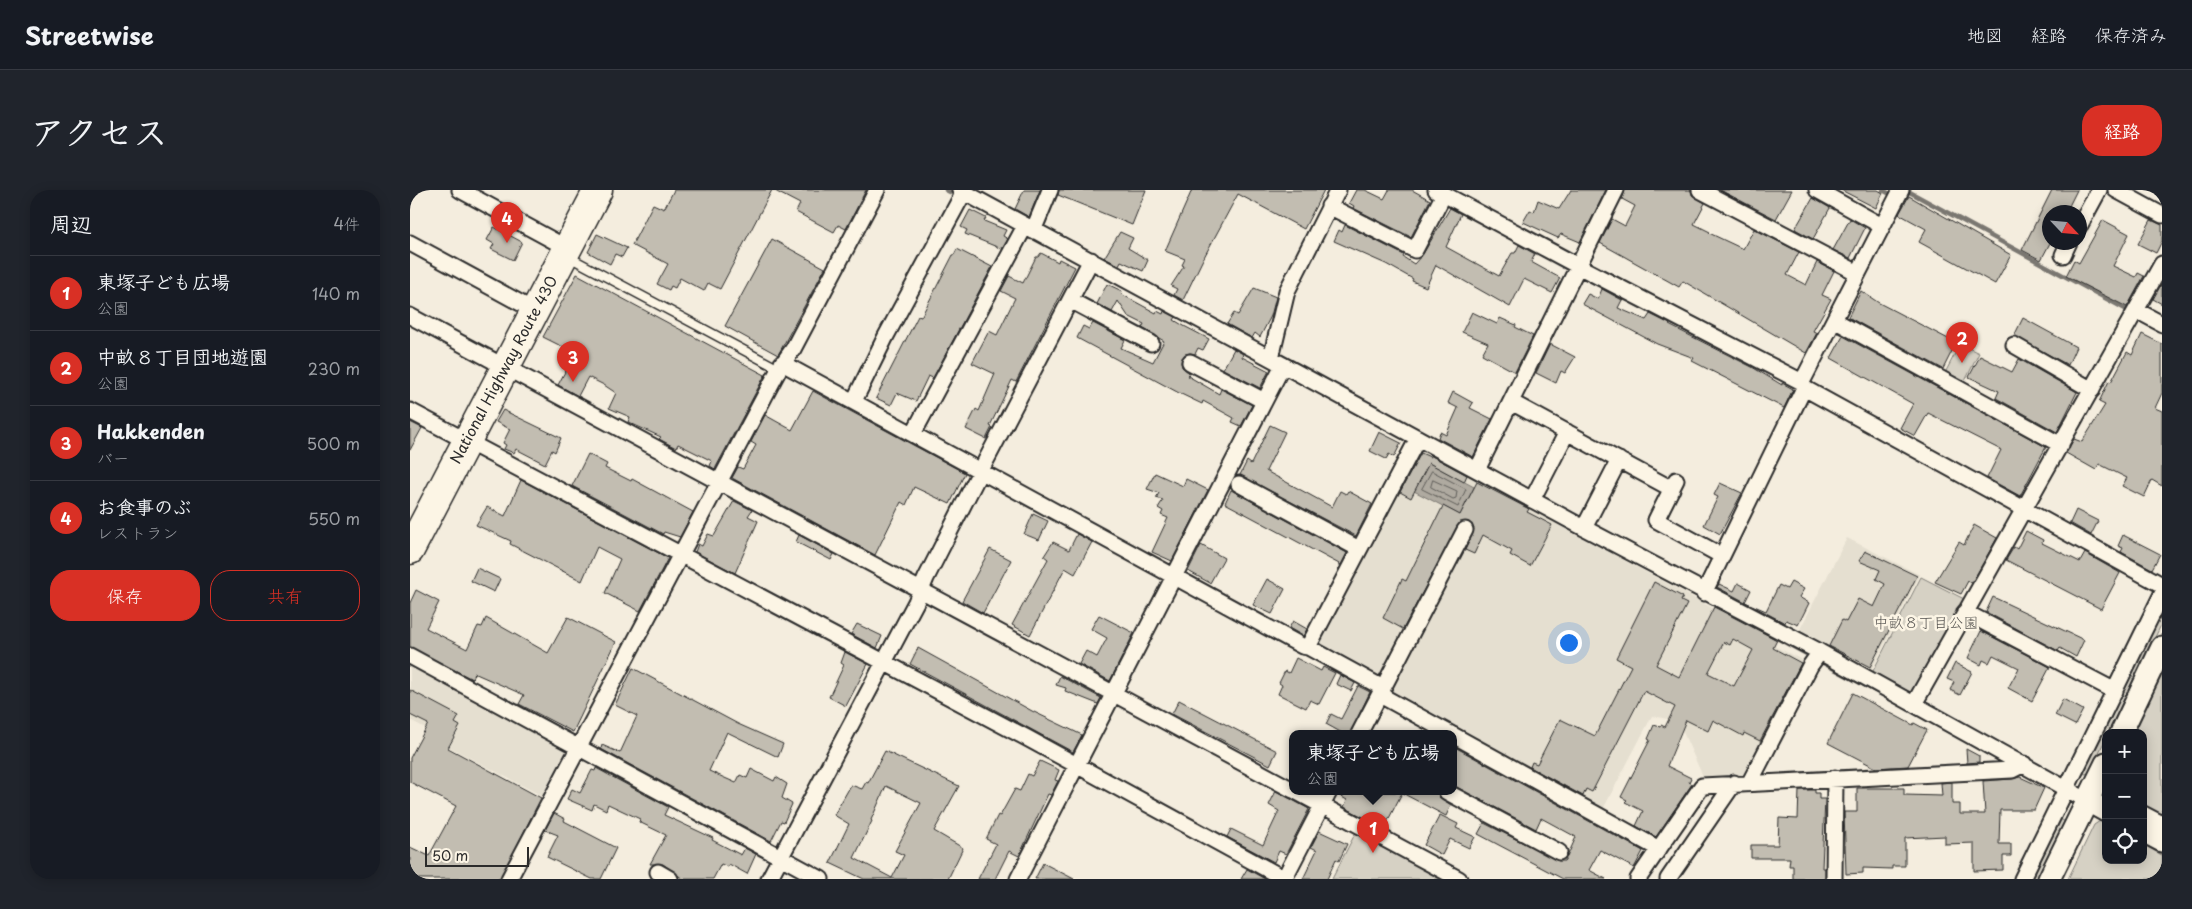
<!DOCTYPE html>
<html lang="ja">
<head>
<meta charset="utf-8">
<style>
  :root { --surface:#171b24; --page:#20242c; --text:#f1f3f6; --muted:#9ea1a6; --line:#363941; --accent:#d93025 }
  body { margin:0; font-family:"Playpen Sans","Klee One",sans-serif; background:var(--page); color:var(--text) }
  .controls { position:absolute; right:15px; bottom:15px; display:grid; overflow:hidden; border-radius:10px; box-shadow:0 2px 12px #0003 }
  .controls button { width:45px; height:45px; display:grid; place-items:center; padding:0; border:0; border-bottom:1px solid var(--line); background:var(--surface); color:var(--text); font:25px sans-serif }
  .compass { position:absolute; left:1632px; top:15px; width:45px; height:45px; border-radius:50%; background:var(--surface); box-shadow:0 2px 12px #0003; rotate:116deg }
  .scale { position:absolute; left:15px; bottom:12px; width:104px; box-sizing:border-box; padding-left:5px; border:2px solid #2b2b2b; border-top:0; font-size:14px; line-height:18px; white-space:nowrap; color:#2b2b2b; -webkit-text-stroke:4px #fcf5e5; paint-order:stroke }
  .you { position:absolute; left:1158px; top:452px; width:18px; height:18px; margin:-12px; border:4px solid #fff; border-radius:50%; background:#1a73e8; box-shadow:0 0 0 8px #1a73e833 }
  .badge { display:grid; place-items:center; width:32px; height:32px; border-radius:50%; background:var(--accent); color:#fff; font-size:16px; font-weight:700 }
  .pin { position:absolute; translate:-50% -41px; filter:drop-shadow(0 1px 2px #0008) }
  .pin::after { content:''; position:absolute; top:26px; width:18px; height:15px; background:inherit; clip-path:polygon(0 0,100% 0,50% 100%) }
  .popup { position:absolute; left:879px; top:540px; width:168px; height:65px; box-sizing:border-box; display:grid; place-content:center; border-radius:10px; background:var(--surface); filter:drop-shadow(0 1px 4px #0005); font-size:16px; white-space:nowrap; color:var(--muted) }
  .popup b { font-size:19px; color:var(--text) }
  .popup::after { content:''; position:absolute; left:50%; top:100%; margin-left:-10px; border:10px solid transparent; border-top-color:var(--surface) }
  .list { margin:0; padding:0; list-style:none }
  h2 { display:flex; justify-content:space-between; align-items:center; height:65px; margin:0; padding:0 20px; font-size:21px }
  h2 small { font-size:16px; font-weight:400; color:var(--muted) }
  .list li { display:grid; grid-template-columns:32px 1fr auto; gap:15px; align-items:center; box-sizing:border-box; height:75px; padding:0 20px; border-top:1px solid var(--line) }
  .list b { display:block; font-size:19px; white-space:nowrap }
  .list p { margin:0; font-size:16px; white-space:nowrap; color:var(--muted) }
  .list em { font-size:16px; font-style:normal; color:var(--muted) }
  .actions { display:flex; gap:10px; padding:15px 20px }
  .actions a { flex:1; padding:11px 0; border:1px solid var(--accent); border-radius:20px; text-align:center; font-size:18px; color:var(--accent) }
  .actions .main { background:var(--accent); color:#fff }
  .icon { flex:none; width:28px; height:28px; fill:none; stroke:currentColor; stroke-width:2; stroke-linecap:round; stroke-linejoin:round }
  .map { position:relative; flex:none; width:1752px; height:689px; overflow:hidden; border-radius:20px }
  header { display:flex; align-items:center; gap:30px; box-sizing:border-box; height:70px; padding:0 25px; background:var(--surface); border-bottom:1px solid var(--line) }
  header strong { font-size:24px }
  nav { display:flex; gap:28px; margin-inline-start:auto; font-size:18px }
  .intro { display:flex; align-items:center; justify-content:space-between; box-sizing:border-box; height:120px; padding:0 30px }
  h1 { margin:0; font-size:35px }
  .button { padding:12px 22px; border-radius:20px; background:var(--accent); color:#fff; font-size:18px; font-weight:700 }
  main { display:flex; gap:30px; padding:0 30px }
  aside { flex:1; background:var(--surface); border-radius:20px; box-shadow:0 2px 12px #0003 }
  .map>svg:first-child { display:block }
  .built { fill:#e5dfd0 }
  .green { fill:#d6d1c4; stroke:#807e78 }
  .water { fill:#afaaa0; stroke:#7a7771 }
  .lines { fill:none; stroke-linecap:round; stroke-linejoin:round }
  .shore { stroke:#605e5a; stroke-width:1 }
  .stream { stroke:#7a7771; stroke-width:4.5 }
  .building { fill:#c2bdb1; stroke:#2b2b2b; fill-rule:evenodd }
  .lane-casing { stroke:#2b2b2b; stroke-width:11 }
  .street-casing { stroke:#2b2b2b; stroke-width:19 }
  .secondary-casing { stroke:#2b2b2b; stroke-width:25 }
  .highway-casing { stroke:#2b2b2b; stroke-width:31 }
  .lane { stroke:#fcf5e5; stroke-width:8 }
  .street { stroke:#fcf5e5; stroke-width:15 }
  .secondary { stroke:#fcf5e5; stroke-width:21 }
  .highway { stroke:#fcf5e5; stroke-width:28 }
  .labels { text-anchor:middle; stroke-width:5; stroke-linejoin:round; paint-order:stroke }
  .street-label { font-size:15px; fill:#2b2b2b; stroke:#fcf5e5 }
  .park-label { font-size:15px; fill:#565451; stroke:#fcf5e5 }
</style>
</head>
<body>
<header>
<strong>Streetwise</strong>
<nav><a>地図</a><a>経路</a><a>保存済み</a></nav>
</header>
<div class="intro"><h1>アクセス</h1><a class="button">経路</a></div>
<main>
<aside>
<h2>周辺<small>4件</small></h2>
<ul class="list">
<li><span class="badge">1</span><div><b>東塚子ども広場</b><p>公園</p></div><em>140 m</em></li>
<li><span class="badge">2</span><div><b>中畝８丁目団地遊園</b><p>公園</p></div><em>230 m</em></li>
<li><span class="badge">3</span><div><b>Hakkenden</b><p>バー</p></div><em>500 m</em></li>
<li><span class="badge">4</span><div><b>お食事のぶ</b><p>レストラン</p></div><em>550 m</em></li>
</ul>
<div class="actions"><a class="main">保存</a><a>共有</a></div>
</aside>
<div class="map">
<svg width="1752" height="689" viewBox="0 0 1752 689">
  <rect width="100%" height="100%" fill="#f4edde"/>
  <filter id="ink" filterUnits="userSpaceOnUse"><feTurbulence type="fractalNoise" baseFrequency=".02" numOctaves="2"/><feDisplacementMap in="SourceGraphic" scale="10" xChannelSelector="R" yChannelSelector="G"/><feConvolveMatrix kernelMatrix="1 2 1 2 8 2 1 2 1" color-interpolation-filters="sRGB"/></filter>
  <g filter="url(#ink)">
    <path class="built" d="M1009,260L1310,422L1307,427L1396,472L1336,588L1295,591L1268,531L1242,526L1191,623L977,505L973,492L911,458L909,450Z
      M1437,348L1510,385L1460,483L1387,445Z
      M0,473L162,558L136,608L37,556L40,551L0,530Z"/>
    <path class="green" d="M1550,154L1569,163L1554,193L1535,183Z
      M1511,387L1556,410L1502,503L1462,483Z
      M1752,415V433L1698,543H1696V548L1679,583L1675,584L1672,582Z
      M1752,481V642L1733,633V543H1722Z
      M1648,628L1656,632L1628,689H1618Z
      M1693,629H1696V670H1733V648L1752,658V689H1658L1684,635Z
      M947,640L1035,689H922Z"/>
    <path class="water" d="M1019,273L1064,297L1050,325L1004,301Z"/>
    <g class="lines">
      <path class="shore" d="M1022,281L1056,299L1048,317L1012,299Z
        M1023,290L1047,301L1046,308L1043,309L1021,297Z"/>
      <path class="stream" d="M536,0L542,3
        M1473,0L1480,4
        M1496,0L1719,121
        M1339,433L1469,503
        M1695,632L1696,633
        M1736,654L1752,663"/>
    </g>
    <path class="building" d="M264,0H362L310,99L298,93L294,101L270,88L265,98L261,96L259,100L247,94L258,74L222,55L243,14L254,19Z
      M363,0H456L436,39L428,35L424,42L386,22L390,14Z
      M614,0H630L619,27L605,19Z
      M649,0H736L722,35L648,5Z
      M782,0H914L894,39L828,4L793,69L773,110L764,105L767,99L761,96L774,76L772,75L775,69L755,61Z
      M946,0H955L974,9L979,0H1002L1020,10L1001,47L943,18L944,16L939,13Z
      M1161,0H1196L1170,52L1151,44L1148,48L1113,32L1120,20L1124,22L1128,10L1149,19Z
      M1215,0H1281L1282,5L1295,13L1284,34L1300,42L1299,43L1333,59L1344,39L1389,62L1377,85L1396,95L1407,72L1424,81L1412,105L1421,109L1403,141L1407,143L1396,163L1273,91L1269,97L1190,53L1202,29L1215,36L1225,16L1212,9Z
      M1310,0H1382L1366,29Z
      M1431,0H1468L1473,3L1466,18Z
      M1642,0H1667L1656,22H1640V53L1631,70L1612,60Z
      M1499,6L1601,65L1585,94L1509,52L1516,39L1489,24Z
      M1403,8L1420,18L1403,49L1385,39Z
      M1040,18L1051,24L1036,57L1089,86L1102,63H1105L1109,55L1125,64L1121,72L1150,88L1142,103L1114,89L1100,117L1026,75L1016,97L1002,91L1003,89L976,74L924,51L929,40L932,42L935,35L994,65L993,67L1004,74L1013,64Z
      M560,20L576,28L574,31L596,40L593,46L598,49L592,59L555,44L557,40L551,37Z
      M1440,29L1455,38L1440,68L1423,60Z
      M1693,30L1719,44L1703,76L1726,87L1728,83L1734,86L1717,117L1656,86L1664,70L1669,73Z
      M1741,30L1752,35V51L1746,63L1728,54Z
      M84,37L112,52L103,70L81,59L84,54L77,50Z
      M710,42L723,48L718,58L738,70L733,81L711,71L709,75L694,68Z
      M187,44L217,58L212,67L205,64L200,74L178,62Z
      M362,49L415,78L368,165L315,136Z
      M547,59L582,77L523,188L518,186L506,211L487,203L481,215L466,208L508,126L511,127L543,65H544Z
      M631,63L648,72L649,69L665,77L606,192L602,190L580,236L582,237L576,249L556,239L566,219L569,221L585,184L562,173L579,141L587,145L605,108L591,101L599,86L613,93L626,67H628Z
      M167,84L355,185L305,279L300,276L302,271L268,254L266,258L251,250L249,249L251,247L218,232L220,227L199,218L206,203L194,195L178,187L168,206L148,195L165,163L133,147Z
      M697,94L712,101L711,104L746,123L747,121L753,124L754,121L766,127L764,130L774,136L799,149L793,160L788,158L785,164L780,163L775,164L771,172L772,177L779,183L778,186L809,204L811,199L842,215L831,236L822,232L824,228L793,211L792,214L769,203L667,148L673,136L679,139L683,133L715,150L711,158L743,172L754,151L732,138L734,134L718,126L708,111L702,122L687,114Z
      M1751,95H1752V114L1743,109Z
      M844,98L866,107L861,126L850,147L845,143L842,148L817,134L824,123L828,125Z
      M1192,99L1212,110L1208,118L1236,130L1240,124L1260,134L1259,135L1342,177L1372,195V193L1383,199L1374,218L1282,171L1284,168L1247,154L1172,114L1178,104L1188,109Z
      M1451,101L1469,113L1546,153L1533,179L1438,127Z
      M1062,122L1087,134L1090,128L1106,135L1105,137L1123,146L1105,182L1072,164L1078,153L1052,142Z
      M1613,128L1666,157L1658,175L1604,146Z
      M1732,144L1752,154V203L1745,218L1752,221V296L1742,290L1734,307L1712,296L1717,288L1689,274L1686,280L1656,263L1664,249L1672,252L1695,215L1689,212L1699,191L1701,192L1717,162L1722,165Z
      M1433,146L1636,257L1610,306L1577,288L1591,260L1518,223L1505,246L1490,238L1503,214L1421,168Z
      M1140,154L1165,167L1155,183L1151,181L1146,193L1126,183Z
      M824,159L833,164L832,167L859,181L850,198L813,179Z
      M1570,166L1602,182L1609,169L1667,202L1647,242L1586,208L1589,201L1559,187Z
      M403,201L555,283L540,314L504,297L496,315L491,312L465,365L322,288L328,277L333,279L346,255L341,252L355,225L382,240Z
      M1043,202L1063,213L1060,218L1082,229L1063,267L1028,248L1030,242L1036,245L1048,218L1038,213Z
      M93,220L151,248L145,262L142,260L135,274L106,259L104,263L94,259L96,255L93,253L100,239L86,232Z
      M0,232L12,238L0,260Z
      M860,235L875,242L856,281L922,317L930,301L936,304L938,301L962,314L946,346L830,285L837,271L841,274Z
      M969,242L991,253L984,267L979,264L976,269L960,261Z
      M1011,263L1020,267V265L1057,285L1054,292L1019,273L1001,308L990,302Z
      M178,264L197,274L195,278L221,291L222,289L283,322L270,347L254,342L253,344L162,296Z
      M745,283L773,296L776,289L798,300L762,371L742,362L758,328L751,325L753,321L748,318L753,310L746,308L749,303L737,299Z
      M111,290L258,368L230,421L195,403L210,369L187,357L172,391L100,354L101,351L66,335L77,317L95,326Z
      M1067,292L1119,319L1117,322L1142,335L1120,376L1100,365L1102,361L1073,345L1064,364L1055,360L1064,339L1059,332H1050L993,439L973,428L992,389L996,391L1033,316L1050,325Z
      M1310,293L1332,303L1310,344L1294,335L1308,307L1304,305Z
      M821,300L937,363L931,375L815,313Z
      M324,311L342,320L338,326L348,331L325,383L285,362L288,354L292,356L298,344L304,346Z
      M1666,320L1688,331L1681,345L1660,333Z
      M623,324L638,331L629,350L614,344Z
      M1564,335L1587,348L1562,393L1558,391L1551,404L1525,392L1549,352L1554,355Z
      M1616,341L1633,350L1632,353L1670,372L1675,363L1710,383L1691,419L1596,370L1604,357L1607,359Z
      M667,344L682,352L665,384L655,378L620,445L602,435L638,369L634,366L643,352L659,360Z
      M389,345L424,364L421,370L386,352Z
      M1713,345L1750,364L1742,379L1711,362L1713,358L1708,356Z
      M791,355L814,368L800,393L778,381Z
      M580,359L601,370L573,423L552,411Z
      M1455,361L1507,386L1460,477L1419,456L1432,430L1436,432L1448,409L1464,417L1475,394L1466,389L1470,380L1449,371Z
      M67,378L90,389L84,402L61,391Z
      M857,389L875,399L862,424L843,415Z
      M1244,392L1273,407L1271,411L1277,414L1246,475L1269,487L1304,417L1367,450L1363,458L1391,473L1350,551L1334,543L1333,546L1303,530L1298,541L1276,530L1257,576L1281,588L1279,592L1282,594L1246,647L1226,636L1233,621L1215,612L1217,610L1211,607L1240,550L1238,549L1244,535L1250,537L1251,535L1255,537L1265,517L1234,501L1182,602L1176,599L1173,606L1120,577L1122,572L1127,574L1150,529L1185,546L1221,476L1206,468ZM1323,449L1343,460L1324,496L1298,483L1314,452L1320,455Z
      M1381,392L1394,399L1389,407L1399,413L1388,435L1376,430L1375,433L1307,397L1309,394L1324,401L1328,393L1341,400L1335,412L1356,421L1369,395L1377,399Z
      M6,400L29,412L16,438L57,459L68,436L72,437L76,428L138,463L158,427L206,452L163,542L109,514L114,505L64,483L62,489L0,457V413Z
      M1583,407L1674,450L1666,467L1650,458L1648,461L1576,422Z
      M689,425L724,443L700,491L669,474L676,461L687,467L697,448L681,439Z
      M883,431L897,439L893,446L879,438Z
      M447,434L472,446L467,458L441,444Z
      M1571,441L1640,477L1622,511L1598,498L1609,478L1583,465L1579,473L1573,470L1571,475L1558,468Z
      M508,458L622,521L672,545L663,562L500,474Z
      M435,462L458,474L436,516L419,507L434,475L431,473Z
      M886,468L911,481L913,477L925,483L909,514L900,510L896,518L868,504L872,495L869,493L875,481L879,483Z
      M1545,473L1562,482L1550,505L1540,500L1544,492L1537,489Z
      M223,478L328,534L373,554L368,567L317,542L299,581L326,593L330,585L337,588L341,579L364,591L366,587L377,594L372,608L382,614L374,632L371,631L361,651L191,559L192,555L210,563L227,526L205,515Z
      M930,485L945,493L941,501L926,494Z
      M650,486L691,508L688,514L655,501L656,498L646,495Z
      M948,496L960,502L940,544H934L916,534L921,524L931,529Z
      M0,500L49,526L45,533L50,536L38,558L131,608L90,689H0V657L19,666L46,616L0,592V568L18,534L0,525Z
      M1443,503L1503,535L1504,533L1517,540L1498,576L1466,578L1418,553Z
      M1653,509L1673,520L1665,535L1645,525Z
      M769,510L867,561L860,575L762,524Z
      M1043,556L1233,661L1224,678L1190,660L1179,680L1196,689H1153L1068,644L1074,633L1149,671H1154L1157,667L1166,647L1131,628L1126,639L1043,595Z
      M1556,559L1569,566V572L1557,573Z
      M475,561L549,596L524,641L553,658L538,689H454L420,673L439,634L424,625L441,595L452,599L456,592L458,593ZM476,596L511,613L485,661L494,665L482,688L444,668L462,631L461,630Z
      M630,571L649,580L645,590L648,591L641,605L638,604L609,666L599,661L585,689H568L586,654L576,649L588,625L590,626L605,599L610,601L618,584L622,586Z
      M186,578L258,617L254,625L303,648L302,650L331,665L335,658L346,664L337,684L319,674L318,677L311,674L303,689H273L253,674H240L256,645L229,632L230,629L198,614L196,620L184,614L182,620L157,609L162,599L170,603L182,580L185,581Z
      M1610,587L1634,598L1624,620H1590L1589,654H1601V666H1593V680L1564,681V653L1535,654V646L1495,648V676H1482V679L1453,678V683L1436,684L1434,622H1447V598H1494V605L1532,606L1531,593L1542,592V614H1550V624H1575L1573,591L1602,589Z
      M1389,600H1405V603H1409V609H1415L1412,678H1415V689H1383V676H1379L1380,668H1341V655H1368L1369,628L1388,629Z
      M866,601L899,619L876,664L869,661L864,672L817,647L821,639L853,655L869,621L859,615Z
      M928,602H1028L1029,607L1041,615L1036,626L992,603L974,638L934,617L937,610L928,605Z
      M144,623L155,629L154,631L206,658L191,689H182L137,667L148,645L135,640Z
      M1030,625L1048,634L1046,638L1065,647L1059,658L1040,649L1032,665L1014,655Z
      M909,641L937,654L929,671L926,669L917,689H893L907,660L901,657Z
      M633,673L664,689H625Z
      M837,679L855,689H831Z"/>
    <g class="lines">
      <defs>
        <path id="lane" d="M159,67L369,179"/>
        <path id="street" d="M50,0L157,58
          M550,0L1174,338L1410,462L1678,611
          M1026,0L1168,76L1392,192L1394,198L1752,395
          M1290,0L1448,83
          M1407,0L1472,36
          M1706,0L1752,25
          M919,16L1005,60L1034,4
          M1670,35L1689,0
          M623,41L640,0
          M0,53L125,121
          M1653,65L1659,52
          M660,110L741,153
          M1726,120L1752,134
          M0,126L883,600
          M1424,130L1651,255
          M1604,155L1682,200
          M861,168L877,101L928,0
          M780,172L854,211
          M372,173L892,456L898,457
          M1392,192L1491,0
          M444,211L476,146L554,2
          M1101,212L1262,299
          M0,221L617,548L875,689
          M503,244L615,36
          M1067,280L1206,0
          M1266,290L1246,330L1312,366
          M829,294L949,359
          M1122,310L1157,242
          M1174,338L1209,270
          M1294,403L1394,198
          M1555,422L1705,501
          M0,466L411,689
          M973,498L1055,340
          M970,505L1041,544
          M1504,514L1752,74
          M949,544L973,498L898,457L1008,248
          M1043,545L1249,659
          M1340,592L1400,476L1410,462
          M887,602L1049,689
          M1037,602L1149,662
          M1733,624L1752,634
          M248,682L260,689
          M99,689L369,179L383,159L467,0
          M359,689L506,412L516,388L571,280L681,70
          M608,689L873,175
          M874,689L919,602
          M1228,689L1292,596L1602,580L1614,574
          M1258,689L1324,593
          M1424,689L1425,588
          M1612,689L1752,404"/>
        <path id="secondary" d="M1711,543L1752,457
          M1678,611L1696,621
          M1733,641L1752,651
          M1639,689L1696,573"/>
        <path id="highway" d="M0,360L188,0"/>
      </defs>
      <use href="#lane" class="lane-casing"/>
      <use href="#street" class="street-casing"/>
      <use href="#secondary" class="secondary-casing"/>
      <use href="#highway" class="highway-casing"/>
      <use href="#lane" class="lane"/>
      <use href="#street" class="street"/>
      <use href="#secondary" class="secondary"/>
      <use href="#highway" class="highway"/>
    </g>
  </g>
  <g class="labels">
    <g class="street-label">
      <text transform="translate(94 180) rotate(-62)" y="5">National Highway Route 430</text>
    </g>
    <g class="park-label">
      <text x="1516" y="438">中畝８丁目公園</text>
    </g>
  </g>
</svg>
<div class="controls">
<button>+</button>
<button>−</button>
<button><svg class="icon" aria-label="locate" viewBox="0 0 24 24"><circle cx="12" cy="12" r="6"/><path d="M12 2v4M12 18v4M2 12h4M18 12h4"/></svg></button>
</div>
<svg class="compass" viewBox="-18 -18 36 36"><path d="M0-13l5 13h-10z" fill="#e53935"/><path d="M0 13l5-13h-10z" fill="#9ea1a6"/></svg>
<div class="scale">50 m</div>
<div class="you"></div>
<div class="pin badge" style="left:963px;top:663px">1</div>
<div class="popup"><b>東塚子ども広場</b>公園</div>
<div class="pin badge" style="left:1552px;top:173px">2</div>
<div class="pin badge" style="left:163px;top:192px">3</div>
<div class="pin badge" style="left:97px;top:53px">4</div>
</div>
</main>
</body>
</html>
